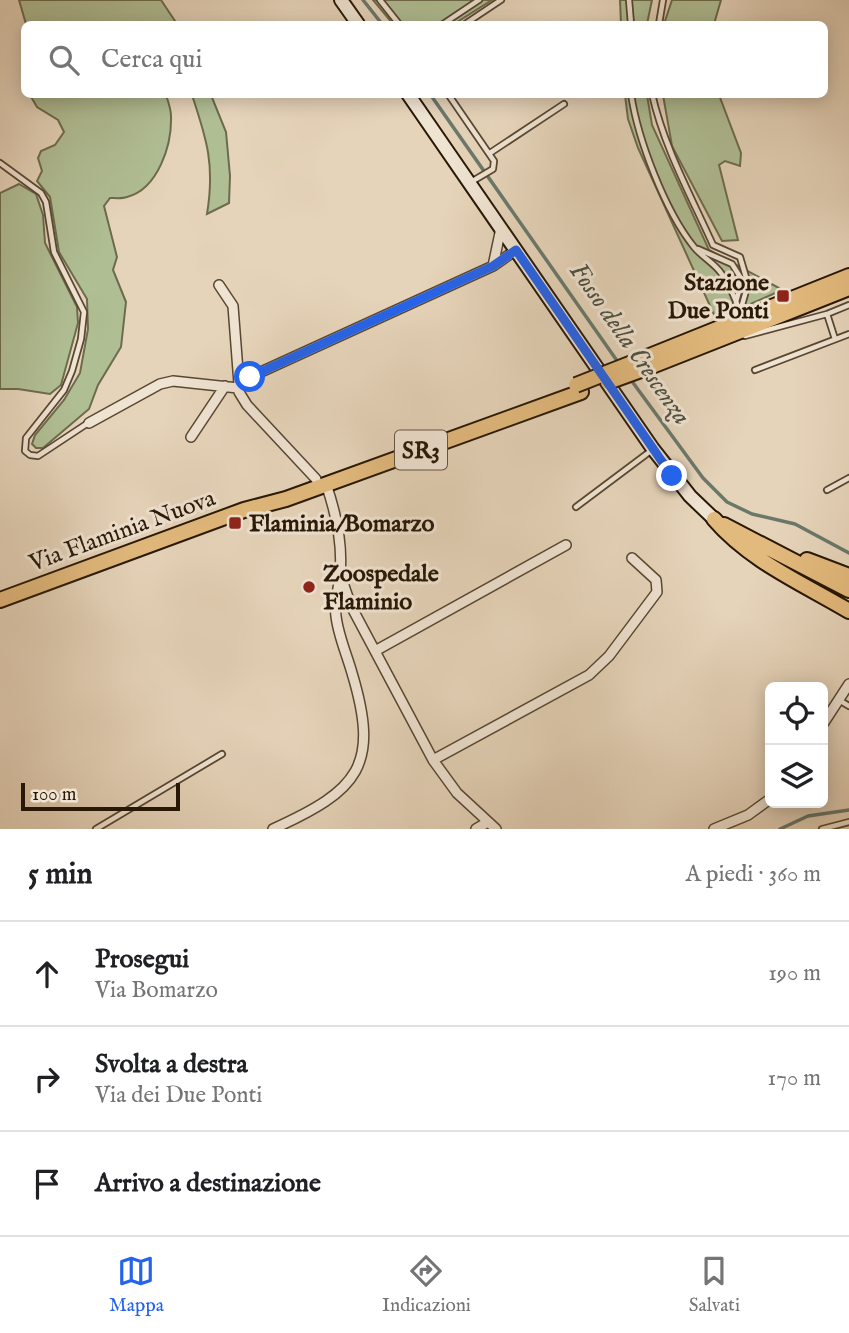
<!DOCTYPE html>
<html lang="it">
<head>
<meta charset="utf-8">
<style>
  :root { --surface:#fff; --page:#f2f2f2; --text:#202124; --muted:#757577; --line:#e0e0e0; --accent:#2563eb }
  body { margin:0; font-family:"IM FELL English",serif; background:var(--page); color:var(--text) }
  .controls { position:absolute; right:21px; bottom:21px; display:grid; overflow:hidden; border-radius:10px; box-shadow:0 4px 18px #0003 }
  .controls button { width:63px; height:63px; display:grid; place-items:center; padding:0; border:0; border-bottom:2px solid var(--line); background:var(--surface); color:var(--text); font:35px sans-serif }
  .scale { position:absolute; left:21px; bottom:18px; width:159px; box-sizing:border-box; padding-left:7px; border:4px solid #281805; border-top:0; font-size:19px; line-height:24px; white-space:nowrap; color:#281805; -webkit-text-stroke:5px #efe3d2; paint-order:stroke }
  .stop { position:absolute; width:21px; height:21px; margin:-16px; border:5px solid #2563eb; border-radius:50%; background:#fff }
  .stop.end { background:#2563eb; border-color:#fff; box-shadow:0 2px 7px #0008 }
  .list { margin:0; padding:0; list-style:none }
  h2 { display:flex; justify-content:space-between; align-items:center; height:91px; margin:0; padding:0 28px; font-size:30px }
  h2 small { font-size:23px; font-weight:400; color:var(--muted) }
  .list li { display:grid; grid-template-columns:46px 1fr auto; gap:21px; align-items:center; box-sizing:border-box; height:105px; padding:0 28px; border-top:2px solid var(--line) }
  .list b { display:block; font-size:26px; white-space:nowrap }
  .list p { margin:0; font-size:23px; white-space:nowrap; color:var(--muted) }
  .list em { font-size:23px; font-style:normal; color:var(--muted) }
  .icon { flex:none; width:38px; height:38px; fill:none; stroke:currentColor; stroke-width:2; stroke-linecap:round; stroke-linejoin:round }
  .map { position:relative; flex:none; width:849px; height:829px; overflow:hidden }
  .search { position:absolute; background:var(--surface); box-shadow:0 4px 18px #0003; left:21px; right:21px; top:21px; height:77px; display:flex; align-items:center; gap:18px; box-sizing:border-box; padding:0 24px; border-radius:10px; color:var(--muted); font-size:26px }
  .sheet { height:406px; background:var(--surface) }
  nav { display:flex; justify-content:space-around; align-items:center; box-sizing:border-box; height:98px; border-top:2px solid var(--line); background:var(--surface); font-size:19px; color:var(--muted) }
  nav a { display:grid; justify-items:center; gap:4px }
  nav .on { color:var(--accent) }
  .map>svg:first-child { display:block }
  .green { fill:#b0be94; stroke:#6c6b4c; stroke-width:2 }
  .lines { fill:none; stroke-linecap:round; stroke-linejoin:round }
  .stream { stroke:#6a786c; stroke-width:3.5 }
  .lane-casing { stroke:#584732; stroke-width:8 }
  .street-casing { stroke:#584732; stroke-width:12 }
  .secondary-casing { stroke:#281805; stroke-width:16 }
  .primary-casing { stroke:#281805; stroke-width:18 }
  .lane { stroke:#efe3d2; stroke-width:4.5 }
  .street { stroke:#efe3d2; stroke-width:9 }
  .secondary { stroke:#efe3d2; stroke-width:12 }
  .primary { stroke:#e3ba7d; stroke-width:14 }
  .primary-bridge-casing { stroke:#281805; stroke-width:18; stroke-linecap:butt }
  .primary-bridge { stroke:#e3ba7d; stroke-width:14 }
  .route { stroke:#2563eb; stroke-width:9 }
  .poi-dot { fill:#8f2418; stroke:#efe3d2; stroke-width:2.5 }
  .labels { text-anchor:middle; stroke-width:6; stroke-linejoin:round; paint-order:stroke }
  .shield { fill:#efe3d2; stroke:#645542; stroke-width:2 }
  .shield-label { font-size:23px; font-weight:bold; fill:#281805 }
  .poi-label { font-size:24px; font-weight:bold; fill:#281805; stroke:#efe3d2; text-anchor:start }
  .street-label { font-size:24px; fill:#281805; stroke:#efe3d2 }
  .water-label { font-size:26px; font-style:italic; fill:#4e5041; stroke:#efe3d2 }
</style>
</head>
<body>
<div class="map">
<svg width="849" height="829" viewBox="0 0 849 829">
  <rect width="100%" height="100%" fill="#e6d4ba"/>
  <filter id="stains"><feTurbulence type="fractalNoise" baseFrequency=".00286" numOctaves="4"/><feColorMatrix values="0 0 0 0 .2 0 0 0 0 .09 0 0 0 0 .02 0 0 0 .5 -.17"/></filter>
  <radialGradient id="worn" r=".72"><stop offset=".6" stop-color="#630" stop-opacity="0"/><stop offset="1" stop-color="#630" stop-opacity=".3"/></radialGradient>
  <path class="green" d="M19,0H161L177,24H26Z
    M373,0H492L454,24H393Z
    M620,0H652L647,24H621Z
    M672,0H721L714,24H664Z
    M30,95H166C168,101 171,109 171,116C172,145 158,189 127,197C122,199 115,198 110,198L104,206L117,257L113,270L126,302L121,347L98,385L89,409L43,448H36L32,444L35,435L64,400L80,373L88,329L87,299L59,252L50,197L37,181L42,171L38,158L41,151L55,145L64,132L58,120L37,107Z
    M192,95H211L226,132L230,176L229,203L207,214C215,165 207,140 192,95Z
    M625,95H647L652,125L709,250L779,288L780,291L716,319L638,148L628,119Z
    M663,95H719L741,153L740,166L725,161L719,165L738,240L722,241L672,146Z
    M19,184L36,194L43,215L45,243L77,307L78,323L61,385L50,394L18,389H0V193Z"/>
  <g class="lines">
    <path class="stream" d="M363,0L382,24
      M430,94L620,365
      M631,380L703,478L727,502L752,514L795,524L849,553
      M780,829L808,816L849,810"/>
    <defs>
      <path id="lane" d="M380,0L399,24
        M629,0L631,24
        M443,24L479,0
        M465,24L501,0
        M659,24L663,0
        M448,94L494,161L493,169L471,182
        M631,94C638,140 665,211 694,247C702,257 714,263 721,273C730,285 737,303 742,317
        M652,94C664,147 691,196 713,245L740,257L748,284L740,312
        M490,153L564,104
        M0,163L41,193L46,202L54,252L84,312L81,339L72,371L64,390L26,438L25,451L30,455L38,456L88,423
        M698,249L732,264L742,280L736,302
        M827,314L835,339
        M745,336L827,314L849,305
        M755,370L849,334
        M827,490L849,478
        M576,507L652,450
        M839,700L849,706
        M96,829L222,754
        M822,829L849,822"/>
      <path id="street" d="M493,266L501,228
        M219,285L233,306L239,384
        M89,423L160,384L173,381L238,388
        M191,437L225,386
        M316,479L247,405L239,392V384L250,377L493,266L516,250
        M341,577L351,606L433,760L457,793L496,829
        M375,651L566,545
        M823,724L849,684
        M433,760L589,675L609,656L657,592L656,580L632,558
        M273,829C359,790 380,766 352,673C347,655 338,635 336,616C334,602 339,588 340,574C343,543 336,513 326,484
        M476,829L488,822
        M714,829L748,815L770,799"/>
      <path id="secondary" d="M341,0L358,24
        M408,94L653,449L690,496L714,519"/>
      <path id="primary" d="M647,357L849,276
        M652,366L849,288
        M714,519C750,561 802,583 849,611
        M724,525L849,590
        M807,560L849,576
        M0,600L244,510L286,499L581,392"/>
    </defs>
    <use href="#lane" class="lane-casing"/>
    <use href="#street" class="street-casing"/>
    <use href="#secondary" class="secondary-casing"/>
    <use href="#primary" class="primary-casing"/>
    <use href="#lane" class="lane"/>
    <use href="#street" class="street"/>
    <use href="#secondary" class="secondary"/>
    <use href="#primary" class="primary"/>
    <defs>
      <path id="primary-bridge" d="M608,382L652,366
        M576,385L647,357"/>
    </defs>
    <use href="#primary-bridge" class="primary-bridge-casing"/>
    <use href="#primary-bridge" class="primary-bridge"/>
  </g>
  <g class="lines">
    <path class="route" d="M250,377L493,266L516,250L672,476"/>
  </g>
  <g class="poi-dot">
    <rect x="776" y="289" width="14" height="14" rx="3.5"/>
    <rect x="228" y="516" width="14" height="14" rx="3.5"/>
    <circle cx="309" cy="587" r="7"/>
  </g>
  <g class="labels">
    <rect class="shield" x="395" y="430.5" width="52" height="39" rx="5"/>
    <g class="shield-label">
      <text x="421" y="458">SR3</text>
    </g>
    <g class="poi-label">
      <text x="769" y="290" text-anchor="end">Stazione<tspan x="769" dy="28">Due Ponti</tspan></text>
      <text x="249" y="531">Flaminia/Bomarzo</text>
      <text x="323" y="581">Zoospedale<tspan x="323" dy="28">Flaminio</tspan></text>
    </g>
    <g class="street-label">
      <text transform="translate(122 530) rotate(-20)" y="8">Via Flaminia Nuova</text>
    </g>
    <g class="water-label">
      <text transform="translate(631 343) rotate(55)" y="9">Fosso della Crescenza</text>
    </g>
  </g>
  <rect width="100%" height="100%" filter="url(#stains)"/>
  <rect width="100%" height="100%" fill="url(#worn)"/>
</svg>
<div class="controls">
<button><svg class="icon" aria-label="locate" viewBox="0 0 24 24"><circle cx="12" cy="12" r="6"/><path d="M12 2v4M12 18v4M2 12h4M18 12h4"/></svg></button>
<button><svg class="icon" aria-label="layers" viewBox="0 0 24 24"><path d="M12 4l9 5-9 5-9-5zM3 14l9 5 9-5"/></svg></button>
</div>
<div class="scale">100 m</div>
<div class="stop" style="left:250px;top:377px"></div>
<div class="stop end" style="left:672px;top:476px"></div>
<div class="search"><svg class="icon" aria-label="search" viewBox="0 0 24 24"><circle cx="10" cy="10" r="6"/><path d="M15 15l6 6"/></svg>Cerca qui</div>
</div>
<section class="sheet">
<h2>5 min<small>A piedi · 360 m</small></h2>
<ul class="list">
<li><svg class="icon" aria-label="ahead" viewBox="0 0 24 24"><path d="M12 20V5M6 11l6-6 6 6"/></svg><div><b>Prosegui</b><p>Via Bomarzo</p></div><em>190 m</em></li>
<li><svg class="icon" aria-label="right" viewBox="0 0 24 24"><path d="M7 20v-9h11M14 6l5 5-5 5"/></svg><div><b>Svolta a destra</b><p>Via dei Due Ponti</p></div><em>170 m</em></li>
<li><svg class="icon" aria-label="arrive" viewBox="0 0 24 24"><path d="M6 21V4h12l-3 4 3 4H6"/></svg><div><b>Arrivo a destinazione</b></div></li>
</ul>
</section>
<nav>
<a class="on"><svg class="icon" aria-label="map" viewBox="0 0 24 24"><path d="M3 6l6-2 6 2 6-2v14l-6 2-6-2-6 2zM9 4v14M15 6v14"/></svg>Mappa</a>
<a><svg class="icon" aria-label="directions" viewBox="0 0 24 24"><path d="M12 3l9 9-9 9-9-9zM9 14v-3h6M13 9l2 2-2 2"/></svg>Indicazioni</a>
<a><svg class="icon" aria-label="saved" viewBox="0 0 24 24"><path d="M7 4h10v16l-5-4-5 4z"/></svg>Salvati</a>
</nav>
</body>
</html>
